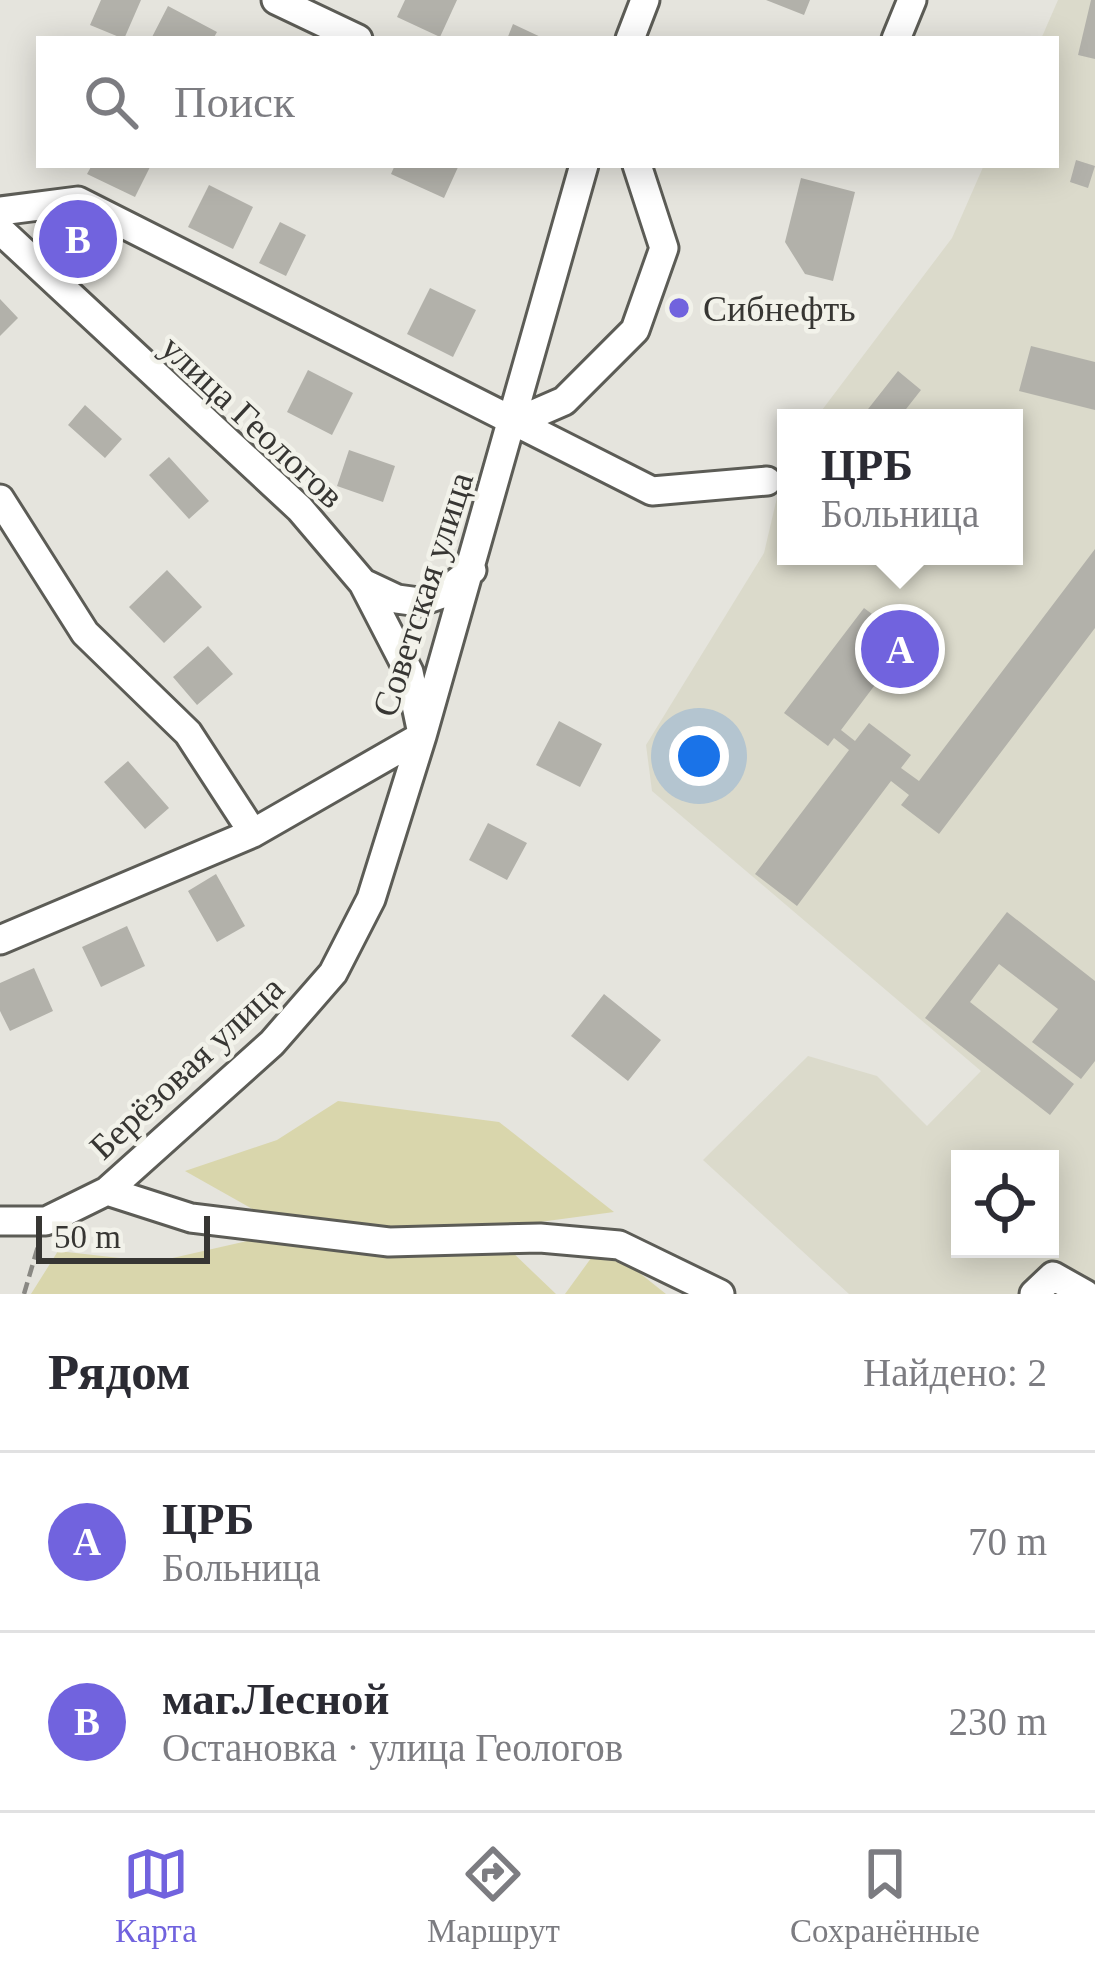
<!DOCTYPE html>
<html lang="ru">
<head>
<meta charset="utf-8">
<style>
  :root { --surface:#fff; --page:#f7f7f7; --text:#2b2b33; --muted:#7c7c81; --line:#e1e1e2; --accent:#7163de }
  body { margin:0; font-family:Georgia,serif; background:var(--page); color:var(--text) }
  .controls { position:absolute; right:36px; bottom:36px; display:grid; overflow:hidden; border-radius:0px; box-shadow:0 6px 30px #0003 }
  .controls button { width:108px; height:108px; display:grid; place-items:center; padding:0; border:0; border-bottom:3px solid var(--line); background:var(--surface); color:var(--text); font:60px sans-serif }
  .scale { position:absolute; left:36px; bottom:30px; width:174px; box-sizing:border-box; padding-left:12px; border:6px solid #373633; border-top:0; font-size:33px; line-height:42px; white-space:nowrap; color:#373633; -webkit-text-stroke:9px #f2f2ea; paint-order:stroke }
  .you { position:absolute; left:699px; top:756px; width:42px; height:42px; margin:-30px; border:9px solid #fff; border-radius:50%; background:#1a73e8; box-shadow:0 0 0 18px #1a73e833 }
  .badge { display:grid; place-items:center; width:78px; height:78px; border-radius:50%; background:var(--accent); color:#fff; font-size:39px; font-weight:700 }
  .pin { position:absolute; translate:-50% -50%; border:6px solid #fff; box-shadow:0 3px 12px #0006 }
  .popup { position:absolute; left:777px; top:409px; width:246px; height:156px; box-sizing:border-box; display:grid; place-content:center; border-radius:0px; background:var(--surface); filter:drop-shadow(0 3px 9px #0005); font-size:39px; white-space:nowrap; color:var(--muted) }
  .popup b { font-size:45px; color:var(--text) }
  .popup::after { content:''; position:absolute; left:50%; top:100%; margin-left:-24px; border:24px solid transparent; border-top-color:var(--surface) }
  .list { margin:0; padding:0; list-style:none }
  h2 { display:flex; justify-content:space-between; align-items:center; height:156px; margin:0; padding:0 48px; font-size:51px }
  h2 small { font-size:39px; font-weight:400; color:var(--muted) }
  .list li { display:grid; grid-template-columns:78px 1fr auto; gap:36px; align-items:center; box-sizing:border-box; height:180px; padding:0 48px; border-top:3px solid var(--line) }
  .list b { display:block; font-size:45px; white-space:nowrap }
  .list p { margin:0; font-size:39px; white-space:nowrap; color:var(--muted) }
  .list em { font-size:39px; font-style:normal; color:var(--muted) }
  .icon { flex:none; width:66px; height:66px; fill:none; stroke:currentColor; stroke-width:2; stroke-linecap:round; stroke-linejoin:round }
  .map { position:relative; flex:none; width:1095px; height:1294px; overflow:hidden }
  .search { position:absolute; background:var(--surface); box-shadow:0 6px 30px #0003; left:36px; right:36px; top:36px; height:132px; display:flex; align-items:center; gap:30px; box-sizing:border-box; padding:0 42px; border-radius:0px; color:var(--muted); font-size:45px }
  .sheet { height:516px; background:var(--surface) }
  nav { display:flex; justify-content:space-around; align-items:center; box-sizing:border-box; height:168px; border-top:3px solid var(--line); background:var(--surface); font-size:33px; color:var(--muted) }
  nav a { display:grid; justify-items:center; gap:6px }
  nav .on { color:var(--accent) }
  .map>svg:first-child { display:block }
  .built { fill:#dbdacb; fill-rule:evenodd }
  .green { fill:#d9d6ac }
  .building { fill:#b2b1aa }
  .lines { fill:none; stroke-linecap:round; stroke-linejoin:round }
  .minor-casing { stroke:#5c5c56; stroke-width:33 }
  .path { stroke:#898883; stroke-width:4.5; stroke-dasharray:12 6; stroke-linecap:butt }
  .minor { stroke:#fff; stroke-width:27 }
  .poi-dot { fill:#7163de; stroke:#f2f2ea; stroke-width:4.5 }
  .labels { text-anchor:middle; stroke-width:9; stroke-linejoin:round; paint-order:stroke }
  .poi-label { font-size:36px; fill:#373633; stroke:#f2f2ea; text-anchor:start }
  .street-label { font-size:36px; fill:#373633; stroke:#f2f2ea }
</style>
</head>
<body>
<div class="map">
<svg width="1095" height="1294" viewBox="0 0 1095 1294">
  <rect width="100%" height="100%" fill="#e5e4dd"/>
  <path class="built" d="M1058,0H1095V1294H849L703,1160L808,1056L877,1076L927,1126L981,1071L652,791L646,745L764,553L786,459V556H1014V418H816L952,238L984,165H1056V39H1041ZM960,1159H1050V1249H960Z"/>
  <path class="green" d="M338,1101L499,1122L614,1212L488,1229L556,1294H31L58,1251L155,1262L273,1235L256,1211L185,1171L277,1140Z
    M602,1243L666,1294H565Z"/>
  <path class="building" d="M101,0H141L124,39L90,25Z
    M405,0H457L440,37L397,17Z
    M766,0H810L804,15Z
    M1091,0H1095V59L1078,55Z
    M168,6L217,32L213,39H151Z
    M513,24L545,39H507Z
    M1076,160L1095,166L1088,188L1070,182Z
    M92,165H151L135,197L87,174Z
    M395,165H459L444,198L391,174Z
    M801,178L855,192L833,281L805,274L785,242Z
    M209,185L253,207L233,249L188,227Z
    M280,222L306,235L286,276L259,263Z
    M430,288L476,310L453,357L407,334Z
    M0,299L18,318L0,336Z
    M1031,346L1095,362V410L1019,391Z
    M308,370L353,393L332,435L287,412Z
    M898,371L921,390L899,418H861Z
    M85,405L122,439L105,458L68,425Z
    M349,450L395,466L383,502L337,486Z
    M169,457L209,501L189,519L149,475Z
    M1095,549V628L939,834L901,805L909,795L891,781L797,906L755,874L849,750L834,738L828,746L784,713L864,608L908,641L841,730L855,741L869,723L911,755L901,768L919,781Z
    M167,570L202,607L164,643L129,607Z
    M208,646L233,674L197,705L173,677Z
    M559,721L602,744L580,787L536,765Z
    M128,761L169,808L145,829L104,782Z
    M488,823L527,843L507,880L469,860Z
    M216,874L245,926L217,942L188,891Z
    M1007,912L1095,981V1061L1081,1079L1032,1042L1058,1009L999,964L970,1002L1074,1084L1050,1115L925,1018Z
    M127,926L145,966L101,987L82,947Z
    M34,968L53,1011L10,1031L0,1011V983Z
    M604,994L661,1040L628,1081L571,1036Z"/>
  <g class="lines">
    <defs>
      <path id="minor" d="M276,0L358,39
        M630,39L645,0
        M896,39L912,0
        M0,211L78,201L652,491L767,481
        M0,230L300,509L363,583L397,599L419,602L442,594L472,570
        M511,424L564,401L635,330L664,248L637,165
        M0,499L85,633L188,733L253,833
        M363,583L409,672L421,729
        M0,940L253,833L422,736
        M107,1191L191,1218L389,1242L540,1238L619,1245L720,1294
        M0,1221H46L107,1191L272,1043L333,973L371,899L422,736L584,165
        M1034,1294L1053,1276L1085,1294"/>
    </defs>
    <use href="#minor" class="minor-casing"/>
    <path class="path" d="M24,1294L39,1243"/>
    <use href="#minor" class="minor"/>
  </g>
  <circle class="poi-dot" cx="679" cy="308" r="12"/>
  <g class="labels">
    <g class="poi-label">
      <text x="703" y="321">Сибнефть</text>
    </g>
    <g class="street-label">
      <text transform="translate(253 421) rotate(43)" y="13">улица Геологов</text>
      <text transform="translate(422 594) rotate(-72)" y="13">Советская улица</text>
      <text transform="translate(186 1067) rotate(-43)" y="13">Берёзовая улица</text>
    </g>
  </g>
</svg>
<div class="controls">
<button><svg class="icon" aria-label="locate" viewBox="0 0 24 24"><circle cx="12" cy="12" r="6"/><path d="M12 2v4M12 18v4M2 12h4M18 12h4"/></svg></button>
</div>
<div class="scale">50 m</div>
<div class="you"></div>
<div class="pin badge" style="left:900px;top:649px">A</div>
<div class="popup"><b>ЦРБ</b>Больница</div>
<div class="pin badge" style="left:78px;top:239px">B</div>
<div class="search"><svg class="icon" aria-label="search" viewBox="0 0 24 24"><circle cx="10" cy="10" r="6"/><path d="M15 15l6 6"/></svg>Поиск</div>
</div>
<section class="sheet">
<h2>Рядом<small>Найдено: 2</small></h2>
<ul class="list">
<li><span class="badge">A</span><div><b>ЦРБ</b><p>Больница</p></div><em>70 m</em></li>
<li><span class="badge">B</span><div><b>маг.Лесной</b><p>Остановка · улица Геологов</p></div><em>230 m</em></li>
</ul>
</section>
<nav>
<a class="on"><svg class="icon" aria-label="map" viewBox="0 0 24 24"><path d="M3 6l6-2 6 2 6-2v14l-6 2-6-2-6 2zM9 4v14M15 6v14"/></svg>Карта</a>
<a><svg class="icon" aria-label="directions" viewBox="0 0 24 24"><path d="M12 3l9 9-9 9-9-9zM9 14v-3h6M13 9l2 2-2 2"/></svg>Маршрут</a>
<a><svg class="icon" aria-label="saved" viewBox="0 0 24 24"><path d="M7 4h10v16l-5-4-5 4z"/></svg>Сохранённые</a>
</nav>
</body>
</html>
